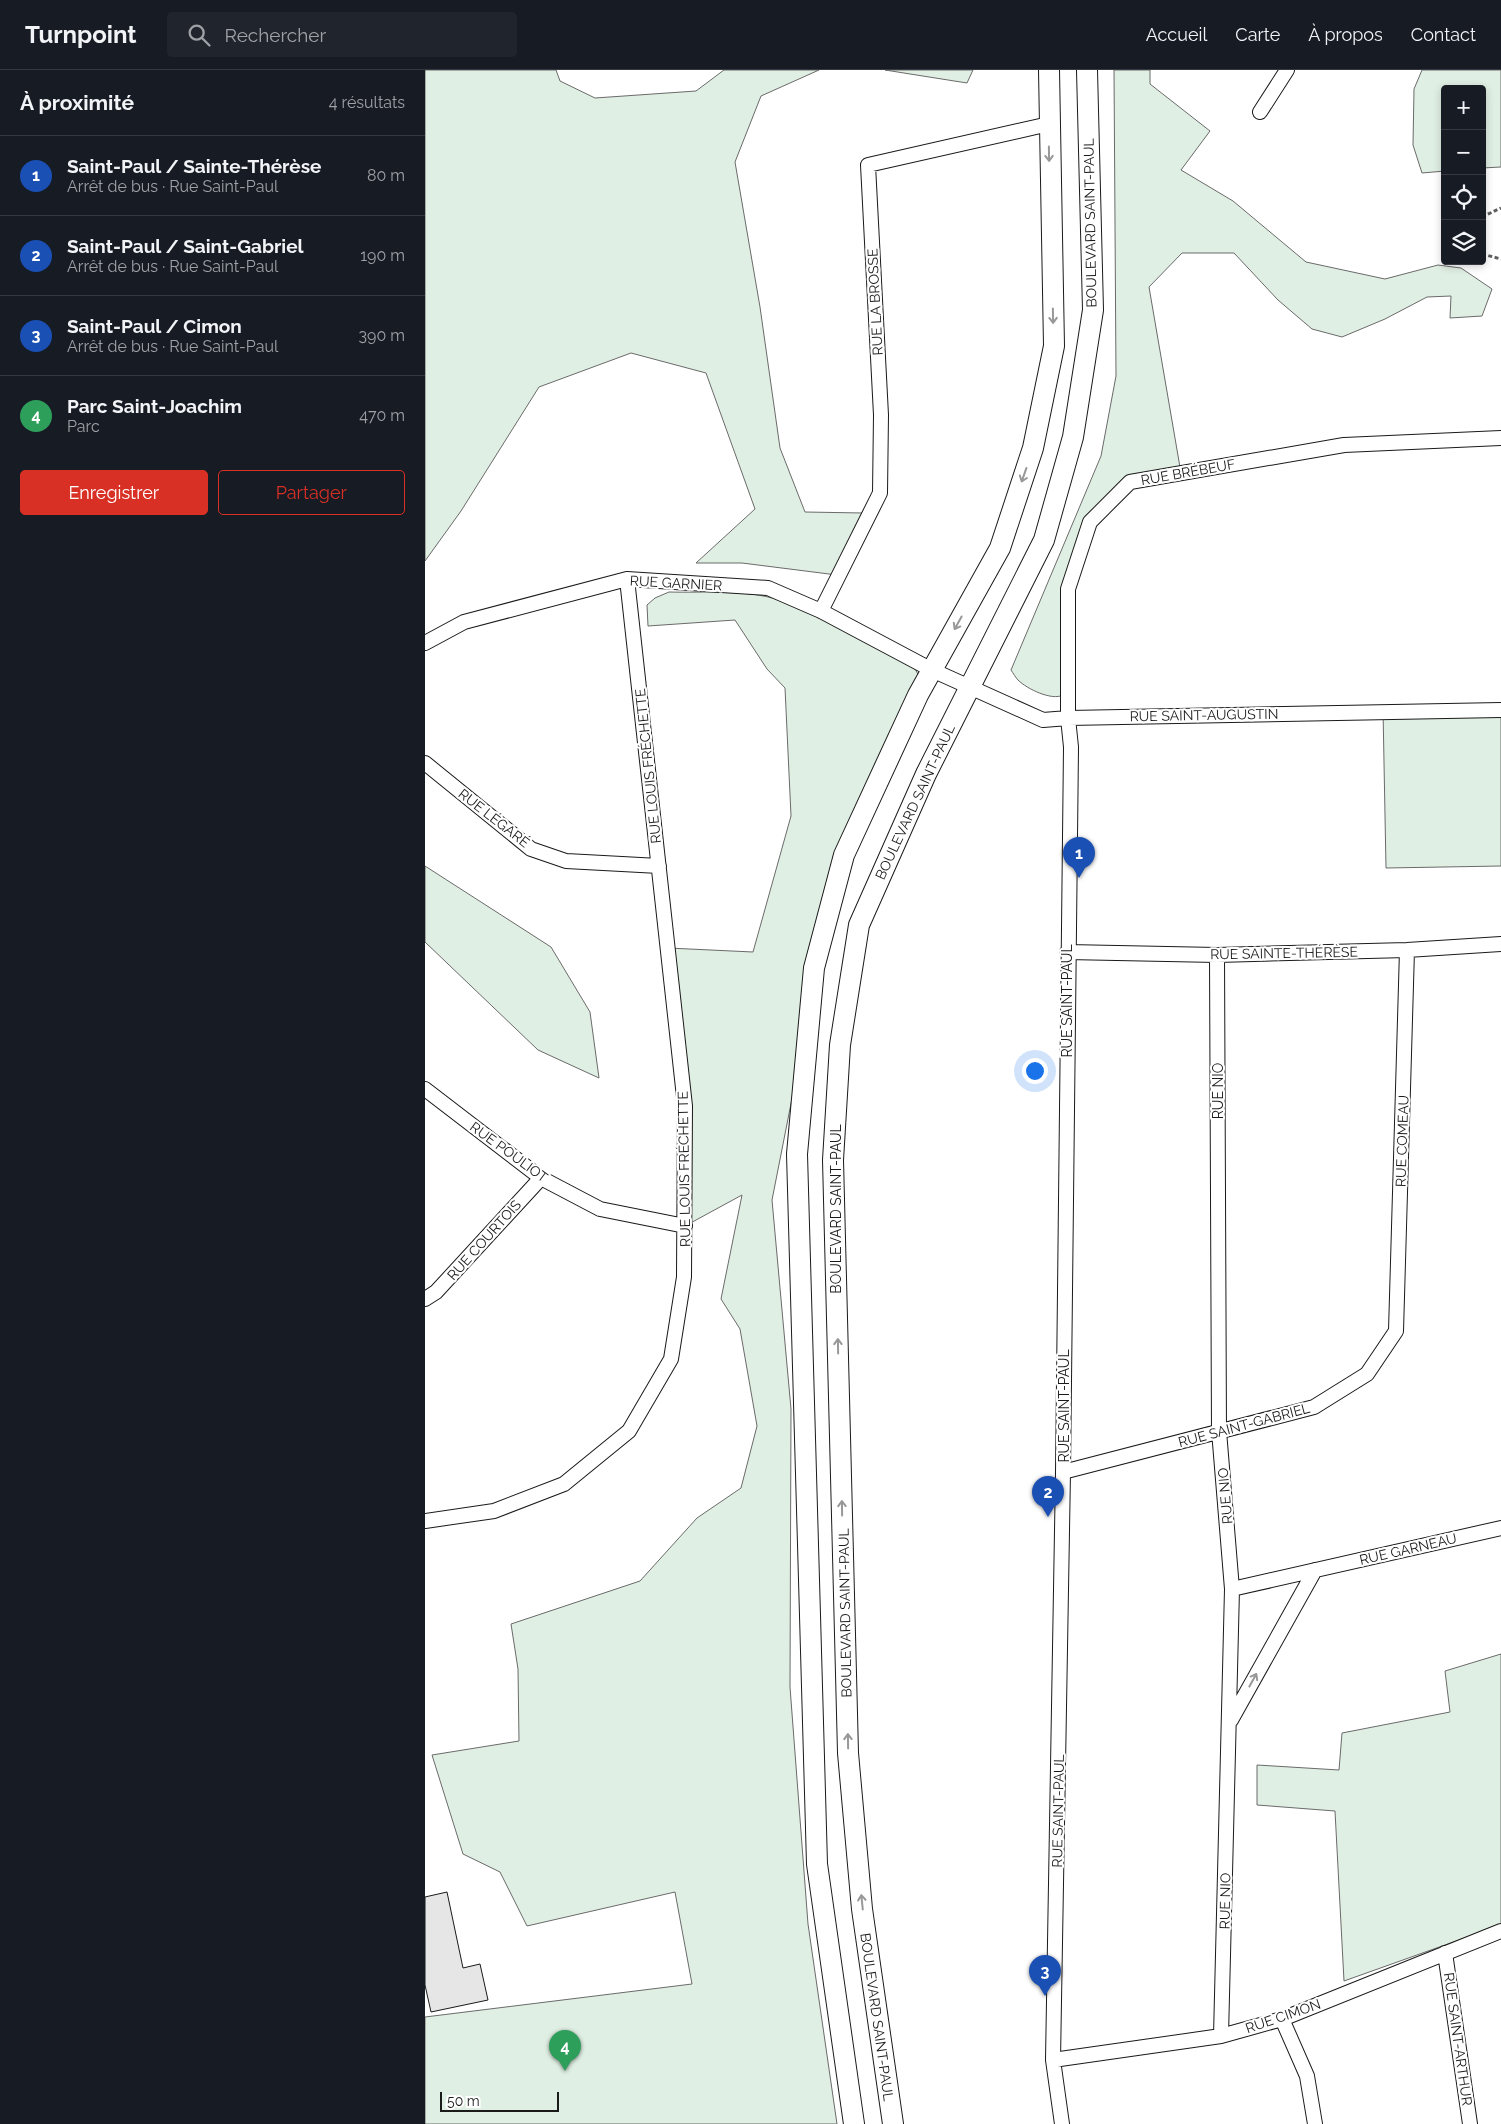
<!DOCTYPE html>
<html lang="fr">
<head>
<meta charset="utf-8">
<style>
  :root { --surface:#171b24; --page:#20242c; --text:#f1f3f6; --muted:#9ea1a6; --line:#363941; --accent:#d93025 }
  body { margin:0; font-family:Raleway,sans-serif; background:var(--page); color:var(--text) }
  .controls { position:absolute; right:15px; top:15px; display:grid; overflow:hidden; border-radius:5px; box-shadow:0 2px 8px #0003 }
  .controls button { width:45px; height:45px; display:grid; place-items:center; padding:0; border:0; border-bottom:1px solid var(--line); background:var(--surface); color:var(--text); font:25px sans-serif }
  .scale { position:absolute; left:15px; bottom:12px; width:119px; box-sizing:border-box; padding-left:5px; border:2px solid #1a1a1a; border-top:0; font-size:14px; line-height:18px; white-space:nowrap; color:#1a1a1a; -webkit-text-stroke:4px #fff; paint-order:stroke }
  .you { position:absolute; left:609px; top:1000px; width:18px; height:18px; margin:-12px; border:4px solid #fff; border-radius:50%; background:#1a73e8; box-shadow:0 0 0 8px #1a73e833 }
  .badge { display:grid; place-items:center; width:32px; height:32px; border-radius:50%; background:var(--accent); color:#fff; font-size:16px; font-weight:700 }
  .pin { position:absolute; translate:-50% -41px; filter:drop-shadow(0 1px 2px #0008) }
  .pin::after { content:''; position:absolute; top:26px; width:18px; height:15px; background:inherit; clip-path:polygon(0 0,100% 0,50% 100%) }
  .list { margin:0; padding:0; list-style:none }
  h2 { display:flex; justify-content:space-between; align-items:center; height:65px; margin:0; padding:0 20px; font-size:21px }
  h2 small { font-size:16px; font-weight:400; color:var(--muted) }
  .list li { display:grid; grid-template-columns:32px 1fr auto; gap:15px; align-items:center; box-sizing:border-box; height:80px; padding:0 20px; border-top:1px solid var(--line) }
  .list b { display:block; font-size:19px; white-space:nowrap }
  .list p { margin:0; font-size:16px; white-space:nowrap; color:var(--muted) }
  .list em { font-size:16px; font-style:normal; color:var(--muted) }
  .actions { display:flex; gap:10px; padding:15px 20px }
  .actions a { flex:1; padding:11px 0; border:1px solid var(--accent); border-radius:5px; text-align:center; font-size:18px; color:var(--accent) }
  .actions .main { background:var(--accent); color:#fff }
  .icon { flex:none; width:28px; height:28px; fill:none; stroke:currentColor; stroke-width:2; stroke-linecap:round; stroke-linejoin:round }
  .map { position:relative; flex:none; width:1076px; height:2054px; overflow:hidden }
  header { display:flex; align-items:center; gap:30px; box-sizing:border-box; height:70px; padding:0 25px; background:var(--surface); border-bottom:1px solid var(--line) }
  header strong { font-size:24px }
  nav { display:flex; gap:28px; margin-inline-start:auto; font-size:18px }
  .search { width:350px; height:45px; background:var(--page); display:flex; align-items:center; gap:12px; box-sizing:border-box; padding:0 18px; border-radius:5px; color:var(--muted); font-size:19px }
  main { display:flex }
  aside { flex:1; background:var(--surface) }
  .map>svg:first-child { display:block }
  .green { fill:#e0efe3; stroke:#6a6a6a }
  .building { fill:#e6e6e6; stroke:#1a1a1a }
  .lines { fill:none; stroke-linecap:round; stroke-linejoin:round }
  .minor-casing { stroke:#1a1a1a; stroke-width:16 }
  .secondary-casing { stroke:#1a1a1a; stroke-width:22 }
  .path { stroke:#5f5f5f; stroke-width:3; stroke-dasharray:4 2.5; stroke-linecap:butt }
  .minor { stroke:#fff; stroke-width:14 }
  .secondary { stroke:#fff; stroke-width:20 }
  .oneway { stroke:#989898 }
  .labels { text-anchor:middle; stroke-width:4; stroke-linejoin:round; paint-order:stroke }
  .street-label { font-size:14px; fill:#1a1a1a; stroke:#fff }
</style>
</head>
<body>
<header>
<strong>Turnpoint</strong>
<div class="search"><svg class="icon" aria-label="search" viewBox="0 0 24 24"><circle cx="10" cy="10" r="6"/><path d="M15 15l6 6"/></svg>Rechercher</div>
<nav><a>Accueil</a><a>Carte</a><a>À propos</a><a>Contact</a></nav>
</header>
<main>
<aside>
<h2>À proximité<small>4 résultats</small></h2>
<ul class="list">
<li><span class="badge" style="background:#1a4fb4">1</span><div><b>Saint-Paul / Sainte-Thérèse</b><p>Arrêt de bus · Rue Saint-Paul</p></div><em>80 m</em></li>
<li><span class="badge" style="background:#1a4fb4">2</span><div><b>Saint-Paul / Saint-Gabriel</b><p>Arrêt de bus · Rue Saint-Paul</p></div><em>190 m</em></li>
<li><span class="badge" style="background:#1a4fb4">3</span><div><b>Saint-Paul / Cimon</b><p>Arrêt de bus · Rue Saint-Paul</p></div><em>390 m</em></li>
<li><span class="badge" style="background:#2e9e5b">4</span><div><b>Parc Saint-Joachim</b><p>Parc</p></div><em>470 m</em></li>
</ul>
<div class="actions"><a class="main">Enregistrer</a><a>Partager</a></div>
</aside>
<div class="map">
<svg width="1076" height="2054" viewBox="0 0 1076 2054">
  <rect width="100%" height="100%" fill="#fff"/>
  <path class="green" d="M0,0H131L135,11L170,28L271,21L299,0H394L336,26L310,92L335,237L355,378L380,442L438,443L412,505L317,493H271L330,439L281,303L206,283L114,317L36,441L0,491Z
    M460,0H548L542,13Z
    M689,0H725V14L785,61L756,100L808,131L881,192L960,209L1013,195L1036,198L1067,219L1057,246L1025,248L1026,226L1002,227L960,249L917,267L887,259L853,230L809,183H757L724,217L756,403L705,412L665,452L643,519L638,625C627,631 602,619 593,610C591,608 588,603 586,600L676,386L691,306Z
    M997,0H1076V97L1057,98V19H1020V101L997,103L988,75L989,19Z
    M244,522C280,523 320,519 354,530C402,545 446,575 490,599L497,611L435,737L373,998L347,1130L366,1339L365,1617L383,1854L412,2054H0V1947L267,1914L250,1822L102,1856L75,1802L38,1784L7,1685L94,1671L93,1599L86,1554L215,1511L272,1448L316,1418L332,1356L315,1259L296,1229L317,1125L260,1156L243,878L328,882L366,746L360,618L342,599L310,550L223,556L222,535L230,528Z
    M1076,636V796L961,798L958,639Z
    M0,796L126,877L165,942L174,1008L113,980L0,872Z
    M1076,1584V1855L919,1911L910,1741L832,1735V1695L914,1700L917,1663L1025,1642L1020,1601Z"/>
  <path class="building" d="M22,1822L38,1898L55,1894L63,1930L6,1942L0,1915V1827Z"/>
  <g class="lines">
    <defs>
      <path id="minor" d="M835,42L862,0
        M396,541L455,423L456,345L443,95L624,54
        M0,573L39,552L202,509L343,518L396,541L507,600L618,650L643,648L1076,640
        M0,693L106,779L141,791L234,796
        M642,882L792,885L982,880L1076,874
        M792,885L794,1361L807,1519L796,1966
        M0,1019L116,1108L175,1139L260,1156
        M0,1229L11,1222L116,1108
        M638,1402L889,1337L942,1304L971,1261L982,880
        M0,1451L69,1441L139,1414L204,1361L246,1289L259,1207L260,1036L202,509
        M807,1519L1076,1458
        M806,1650L890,1500
        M1020,1883L1045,2054
        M857,1949L882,2006L890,2054
        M628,1990L796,1966L857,1949L1076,1861
        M637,2054L628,1990L638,1402L646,677L643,648V519L665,452L705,412L919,375L1076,368"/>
      <path id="secondary" d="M429,2054L392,1794L372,1084L389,898L419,785L493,625L575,478L608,378L629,276L624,0
        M468,2054L437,1839L423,1683L408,1090L415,975L434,855L501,704L619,470L648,367L668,240L662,0"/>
    </defs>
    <use href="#minor" class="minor-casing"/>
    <use href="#secondary" class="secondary-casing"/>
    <path class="path" d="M1057,147L1076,138
      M1057,184L1076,189"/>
    <use href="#minor" class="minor"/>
    <use href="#secondary" class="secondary"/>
  </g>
  <defs><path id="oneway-shaft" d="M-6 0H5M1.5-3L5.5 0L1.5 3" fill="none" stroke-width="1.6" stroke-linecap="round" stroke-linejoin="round" transform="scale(1.25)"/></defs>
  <g class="oneway">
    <use href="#oneway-shaft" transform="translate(624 84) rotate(89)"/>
    <use href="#oneway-shaft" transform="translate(628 246) rotate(89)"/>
    <use href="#oneway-shaft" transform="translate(599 405) rotate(109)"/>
    <use href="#oneway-shaft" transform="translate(533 553) rotate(119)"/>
    <use href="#oneway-shaft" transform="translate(413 1276) rotate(-91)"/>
    <use href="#oneway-shaft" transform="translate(417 1438) rotate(-91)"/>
    <use href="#oneway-shaft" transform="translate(828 1610) rotate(-61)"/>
    <use href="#oneway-shaft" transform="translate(423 1671) rotate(-91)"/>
    <use href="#oneway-shaft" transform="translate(437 1832) rotate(-96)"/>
  </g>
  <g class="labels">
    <g class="street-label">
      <text transform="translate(665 153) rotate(-91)" y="5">BOULEVARD SAINT-PAUL</text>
      <text transform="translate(450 232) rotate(-93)" y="5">RUE LA BROSSE</text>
      <text transform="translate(763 402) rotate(-10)" y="5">RUE BRÉBEUF</text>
      <text transform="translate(251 513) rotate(3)" y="5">RUE GARNIER</text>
      <text transform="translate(779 645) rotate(-1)" y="5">RUE SAINT-AUGUSTIN</text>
      <text transform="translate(223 696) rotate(-96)" y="5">RUE LOUIS FRÉCHETTE</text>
      <text transform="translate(490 732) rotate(-65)" y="5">BOULEVARD SAINT-PAUL</text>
      <text transform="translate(69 748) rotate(38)" y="5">RUE LÉGARÉ</text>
      <text transform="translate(859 883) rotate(-1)" y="5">RUE SAINTE-THÉRÈSE</text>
      <text transform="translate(642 931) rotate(-90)" y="5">RUE SAINT-PAUL</text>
      <text transform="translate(793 1021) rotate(-90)" y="5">RUE NIO</text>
      <text transform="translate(977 1071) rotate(-88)" y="5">RUE COMEAU</text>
      <text transform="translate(84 1082) rotate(36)" y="5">RUE POULIOT</text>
      <text transform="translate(259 1099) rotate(-91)" y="5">RUE LOUIS FRÉCHETTE</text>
      <text transform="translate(411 1139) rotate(-90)" y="5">BOULEVARD SAINT-PAUL</text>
      <text transform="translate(59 1170) rotate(-48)" y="5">RUE COURTOIS</text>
      <text transform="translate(639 1336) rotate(-90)" y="5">RUE SAINT-PAUL</text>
      <text transform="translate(819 1355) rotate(-15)" y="5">RUE SAINT-GABRIEL</text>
      <text transform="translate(800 1426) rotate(-95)" y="5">RUE NIO</text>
      <text transform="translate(983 1479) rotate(-13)" y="5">RUE GARNEAU</text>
      <text transform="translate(420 1543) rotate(-91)" y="5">BOULEVARD SAINT-PAUL</text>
      <text transform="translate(633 1741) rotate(-89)" y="5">RUE SAINT-PAUL</text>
      <text transform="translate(800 1831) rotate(-89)" y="5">RUE NIO</text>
      <text transform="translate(858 1946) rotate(-19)" y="5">RUE CIMON</text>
      <text transform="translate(452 1947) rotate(82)" y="5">BOULEVARD SAINT-PAUL</text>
      <text transform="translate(1033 1969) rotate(82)" y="5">RUE SAINT-ARTHUR</text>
    </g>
  </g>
</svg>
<div class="controls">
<button>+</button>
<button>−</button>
<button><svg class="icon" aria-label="locate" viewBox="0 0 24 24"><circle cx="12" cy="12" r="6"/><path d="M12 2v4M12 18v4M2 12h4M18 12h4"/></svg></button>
<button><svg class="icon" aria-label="layers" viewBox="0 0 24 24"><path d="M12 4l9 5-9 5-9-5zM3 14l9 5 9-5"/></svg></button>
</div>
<div class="scale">50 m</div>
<div class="you"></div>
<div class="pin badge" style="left:654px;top:808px;background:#1a4fb4">1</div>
<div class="pin badge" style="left:623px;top:1447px;background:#1a4fb4">2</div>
<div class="pin badge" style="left:620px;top:1926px;background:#1a4fb4">3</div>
<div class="pin badge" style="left:140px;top:2001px;background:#2e9e5b">4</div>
</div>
</main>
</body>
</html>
